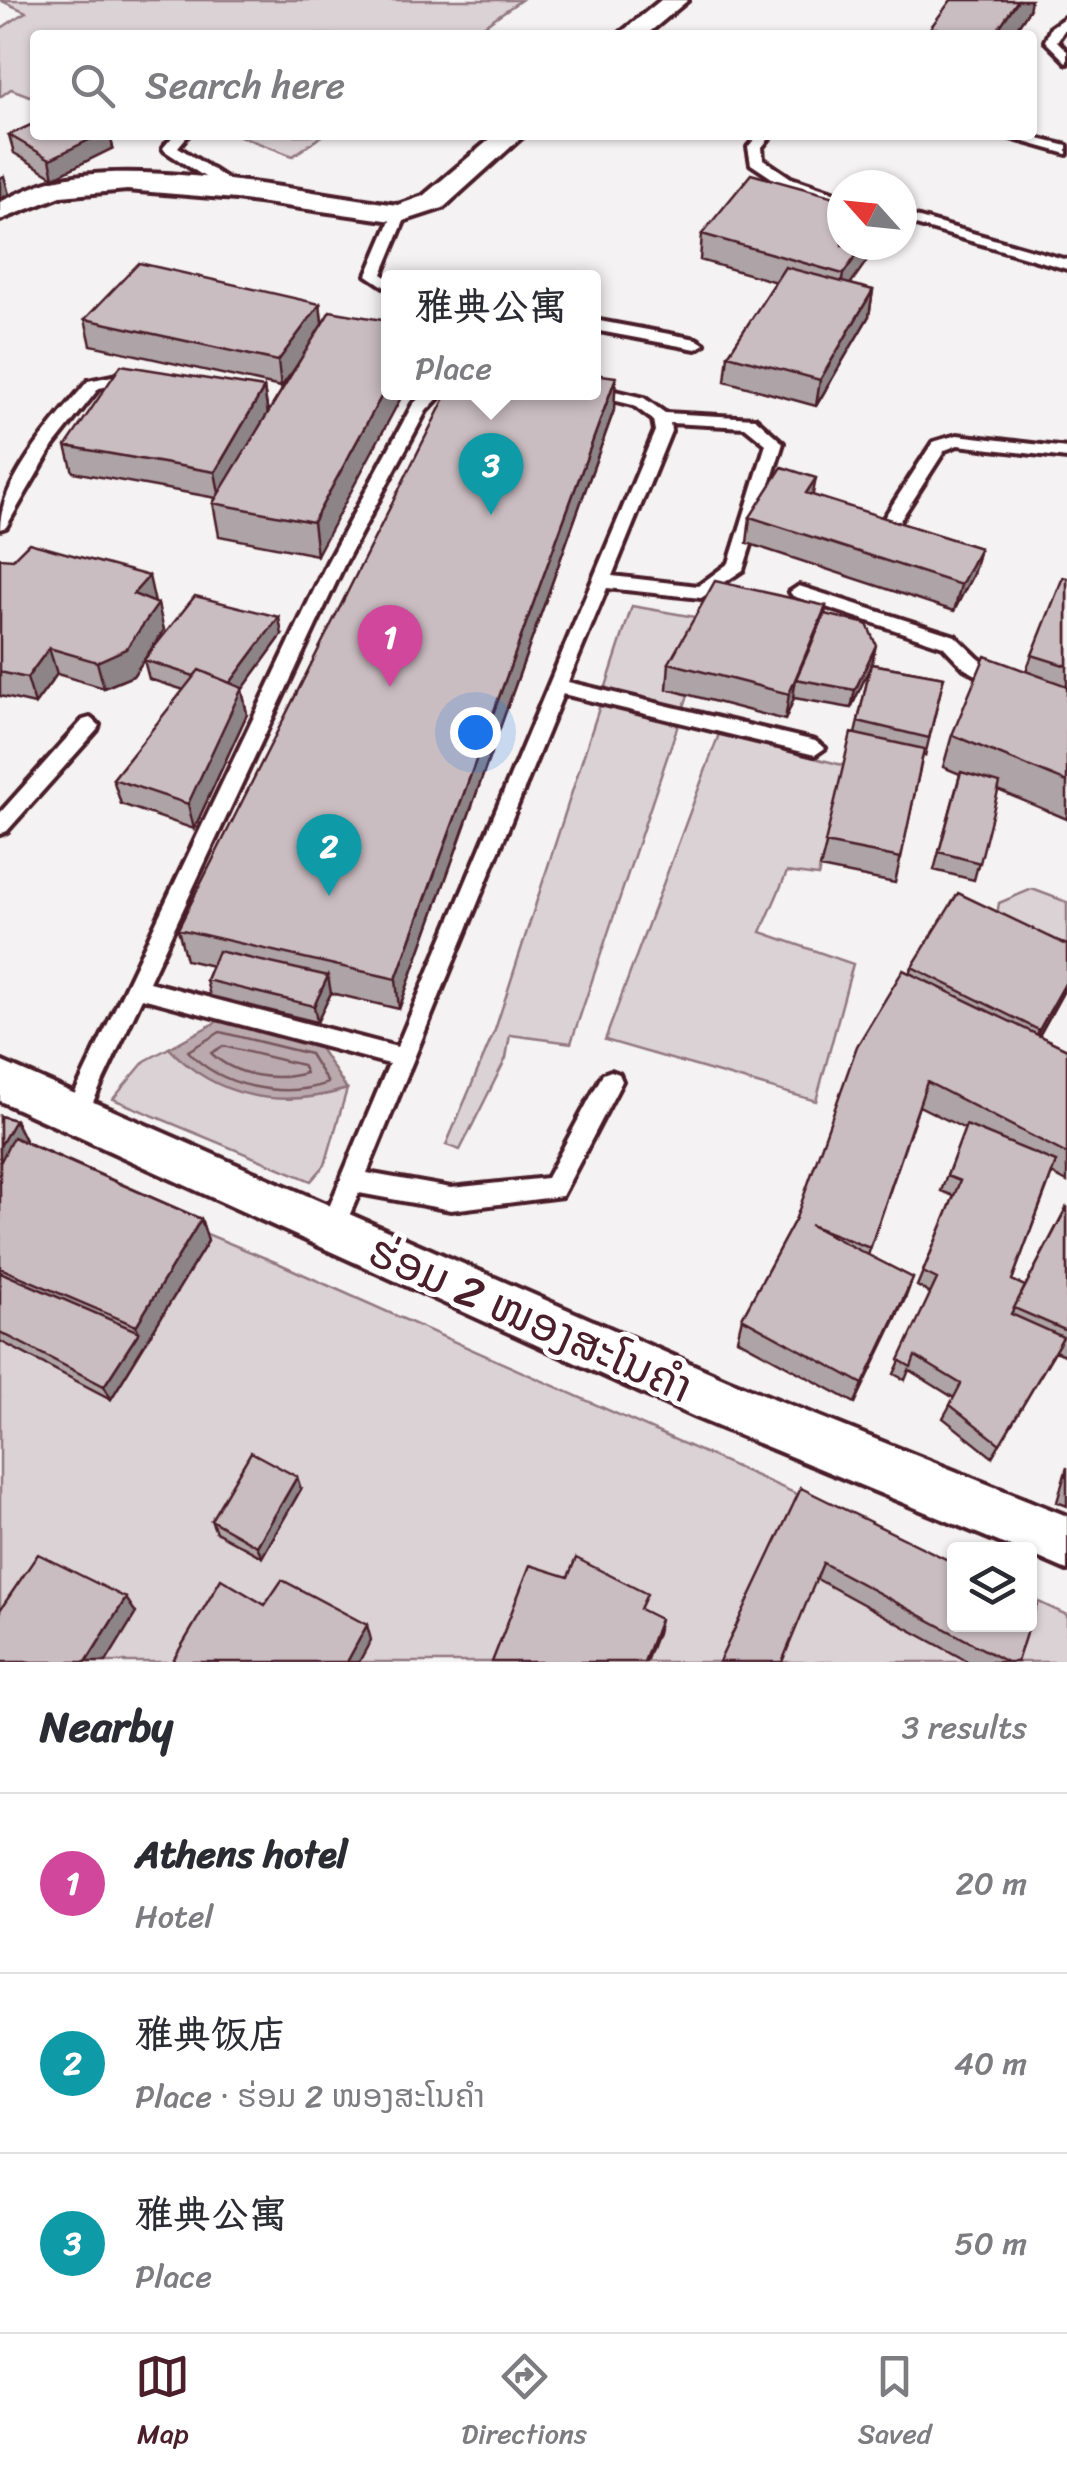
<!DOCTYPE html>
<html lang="en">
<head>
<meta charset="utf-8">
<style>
  :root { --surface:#fff; --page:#f2f2f3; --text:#2b2b33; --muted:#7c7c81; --line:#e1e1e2; --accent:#4a1f2b }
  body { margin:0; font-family:Sriracha,"LXGW WenKai TC","Noto Sans Lao",sans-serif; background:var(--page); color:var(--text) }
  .controls { position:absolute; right:30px; bottom:30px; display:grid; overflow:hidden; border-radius:10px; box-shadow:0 2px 8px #0004 }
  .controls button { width:90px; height:90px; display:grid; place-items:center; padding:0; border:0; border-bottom:2px solid var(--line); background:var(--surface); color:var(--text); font:50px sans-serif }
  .compass { position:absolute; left:827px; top:170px; width:90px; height:90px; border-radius:50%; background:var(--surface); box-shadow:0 2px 8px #0004; rotate:297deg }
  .you { position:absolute; left:475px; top:732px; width:35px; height:35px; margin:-25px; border:8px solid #fff; border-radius:50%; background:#1a73e8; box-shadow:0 0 0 15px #1a73e833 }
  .badge { display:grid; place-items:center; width:65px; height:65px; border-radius:50%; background:var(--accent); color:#fff; font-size:32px; font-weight:700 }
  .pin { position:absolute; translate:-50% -82px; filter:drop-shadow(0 2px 5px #0008) }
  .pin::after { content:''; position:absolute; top:52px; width:35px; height:30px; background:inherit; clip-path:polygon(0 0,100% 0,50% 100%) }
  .popup { position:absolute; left:381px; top:270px; width:220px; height:130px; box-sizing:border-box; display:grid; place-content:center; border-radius:10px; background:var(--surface); filter:drop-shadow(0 2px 8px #0005); font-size:32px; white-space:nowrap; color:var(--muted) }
  .popup b { font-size:38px; color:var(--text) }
  .popup::after { content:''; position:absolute; left:50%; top:100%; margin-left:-20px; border:20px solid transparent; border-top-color:var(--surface) }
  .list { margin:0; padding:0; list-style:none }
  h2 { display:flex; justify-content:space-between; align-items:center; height:130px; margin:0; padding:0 40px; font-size:42px }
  h2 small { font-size:32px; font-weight:400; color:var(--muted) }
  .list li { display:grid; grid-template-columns:65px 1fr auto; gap:30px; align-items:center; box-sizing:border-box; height:180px; padding:0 40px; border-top:2px solid var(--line) }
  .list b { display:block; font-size:38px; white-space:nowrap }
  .list p { margin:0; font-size:32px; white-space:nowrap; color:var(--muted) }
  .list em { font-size:32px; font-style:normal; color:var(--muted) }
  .icon { flex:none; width:55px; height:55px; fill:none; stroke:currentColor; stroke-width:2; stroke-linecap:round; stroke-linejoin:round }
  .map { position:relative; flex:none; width:1067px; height:1662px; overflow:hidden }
  .search { position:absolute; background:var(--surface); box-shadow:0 2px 8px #0004; left:30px; right:30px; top:30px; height:110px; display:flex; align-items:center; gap:25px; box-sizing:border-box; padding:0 35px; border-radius:10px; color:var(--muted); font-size:38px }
  .sheet { height:670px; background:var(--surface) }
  nav { display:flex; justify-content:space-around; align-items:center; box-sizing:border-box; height:140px; border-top:2px solid var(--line); background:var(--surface); font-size:28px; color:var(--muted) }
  nav a { display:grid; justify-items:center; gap:5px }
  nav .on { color:var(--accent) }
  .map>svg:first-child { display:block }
  .green { fill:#dbd2d5; stroke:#927880; stroke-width:2.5 }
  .water { fill:#baa9ae; stroke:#8d727a; stroke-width:2.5 }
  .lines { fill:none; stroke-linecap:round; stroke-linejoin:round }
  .shore { stroke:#77565f; stroke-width:2.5 }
  .service-casing { stroke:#4a1f2b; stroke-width:8 }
  .minor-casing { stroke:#4a1f2b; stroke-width:8 }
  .service { fill:#fff; fill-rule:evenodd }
  .minor { fill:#fff; fill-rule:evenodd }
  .wall { fill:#aea3a6; stroke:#4a1f2b; stroke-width:2.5 }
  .shaded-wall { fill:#8d8487; stroke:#4a1f2b; stroke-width:2.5 }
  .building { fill:#cabdc1; stroke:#4a1f2b; stroke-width:2.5 }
  .labels { text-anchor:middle; stroke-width:10; stroke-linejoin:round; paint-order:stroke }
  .near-street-label { font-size:45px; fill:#4a1f2b; stroke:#fff }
</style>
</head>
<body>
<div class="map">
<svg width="1067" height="1662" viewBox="0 0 1067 1662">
  <rect width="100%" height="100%" fill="#f4f2f2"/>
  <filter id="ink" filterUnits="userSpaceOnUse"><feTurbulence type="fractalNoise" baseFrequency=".01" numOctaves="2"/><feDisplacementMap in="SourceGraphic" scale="20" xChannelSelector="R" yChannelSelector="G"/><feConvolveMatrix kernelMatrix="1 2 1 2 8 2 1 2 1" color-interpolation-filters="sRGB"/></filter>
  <g filter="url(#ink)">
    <path class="green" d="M0,0H521L470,35H35V98L11,89L0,97V29L26,12Z
      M237,135H323L293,156Z
      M632,606L706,619L668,688L688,695L571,1043L510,1035L506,1058L460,1150L446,1145L495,1030Z
      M719,734L846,766L818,876L787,872L761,932L853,964L816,1101L605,1040Z
      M1032,889L1067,902V948L997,915L999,903Z
      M169,1048C216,1098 281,1109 347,1089L325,1165L311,1181L113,1099L145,1061Z
      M24,1159L280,1264L954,1564V1624H1030V1598L1067,1615V1662H0V1207Z"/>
    <path class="water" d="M218,1021L318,1045L347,1089C281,1109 217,1099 169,1048Z"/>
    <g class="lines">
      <path class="shore" d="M220,1032L310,1054L328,1083C283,1099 220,1087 188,1051Z
        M223,1046L302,1065L306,1073C275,1082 235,1076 211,1053Z"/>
      <defs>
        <path id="service" d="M1067,16V26L1057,41L1067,51V63L1045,41L1051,27Z
          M174,135H188L178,147L241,188V194H231L165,151L163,148Z
          M758,135H772L762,147L763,159L791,178L842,195V204L781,184L751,164L748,147Z
          M1000,135H1023L1067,146V154Z
          M400,210L407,214L382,274L388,278V289L367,275L393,214Z
          M902,213L1067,260V269L902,221Z
          M594,320L696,339L704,344L696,349L594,330Z
          M137,371L145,376L143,379L99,388L53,446L6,527L0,529C0,479 58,418 88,381Z
          M594,386L644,398L665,413L755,418L783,443L743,570L701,598L607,588L568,682L815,741L825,748L815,755L563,694L367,1173L451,1188L547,1178L603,1074L611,1071L619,1074L622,1081L562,1196L451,1210L359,1193L340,1237L332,1240L324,1237L320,1229L389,1064L142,998L84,1121L76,1124L68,1121L65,1114L327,563L413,404L426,392H444L426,411L345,563L149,982L397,1047L655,431L653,420L633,405L588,394L594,392ZM670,423L745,427L766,444L729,563L698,586L612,576L671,431Z
          M957,435L1067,448V458L958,445L945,450L897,525H885L882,521L933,442Z
          M799,586L955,636L978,658L1010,682L1001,689L964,668L943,646L793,596L790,592Z
          M90,718L99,725L97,730L7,831L0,834V813L83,720Z"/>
        <path id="minor" d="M661,0H688L646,35H618Z
          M495,135H524L443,208L400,222L236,199L127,190L61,196L0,220V202C16,195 33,186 50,181C139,157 304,192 398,205L423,196Z
          M0,1061L728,1380L1067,1516V1570L1030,1554V1550H1018L695,1417L0,1101Z"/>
      </defs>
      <use href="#service" class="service-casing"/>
      <use href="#minor" class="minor-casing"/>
      <use href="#service" class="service"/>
      <use href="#minor" class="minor"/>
    </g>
    <path class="wall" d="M1029,10L1012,35H929L931,27Z
      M9,135H110L113,148L54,177L14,153Z
      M842,199L850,284L873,290L869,316L816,406L725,381L728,355L776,282L700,260L702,234Z
      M320,304L322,324L317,555L219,536L213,503L216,498L73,472L66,446L264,388L268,413L295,369L281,387L91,345L85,319Z
      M614,410L399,1009L331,993L317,1022L210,996L206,980L212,966L186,960L178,929Z
      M813,496L980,548L973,574L954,611L747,543L750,517Z
      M0,558L155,603L164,630L133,676L104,688L57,674L35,704L0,696Z
      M1067,578V819L998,790L974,880L934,870L960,774L943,767L952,735L1026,671L1032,655Z
      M826,606L825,614L872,664L944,677L925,756L923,755L895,883L820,868L855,734L871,664L851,708L794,698L785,720L667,689L669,663Z
      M282,635L242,690L247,714L194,829L121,804L113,779L184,690L149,679L144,660Z
      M912,967L1067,985L1039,1036L1067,1049V1182L1052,1174L1012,1280L1013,1310L1067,1206V1356L1055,1351L992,1457L943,1418L954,1398L909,1370L905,1380L894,1374L931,1294L917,1286L954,1196L941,1191L965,1129L919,1106L868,1255L913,1278L855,1403L737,1339L742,1318L796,1218Z
      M0,1116L15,1120L26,1142L201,1219L208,1241L111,1399L0,1341Z
      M1067,1467V1506L1057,1502Z
      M801,1488L1017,1662H969L817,1579Z
      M301,1489L262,1557L216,1532L211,1520Z"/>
    <path class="shaded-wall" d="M1018,0H1031L1029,10L1012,35H994Z
      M99,135H110L113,148L54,177L50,159Z
      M4,176L9,194L0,199V178Z
      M864,245H878L839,300L843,274Z
      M873,290L869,316L816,406L820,380Z
      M320,304L323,331L281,387L278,361Z
      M616,377L614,410L399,1009L396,979Z
      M388,384V392H404L317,555L313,522Z
      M264,388L268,415L220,498L215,472Z
      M816,478L811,504L806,493Z
      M980,548L973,574L954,611L961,585Z
      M149,576L155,603L133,594Z
      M158,604L164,630L133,676L104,688L97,662Z
      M826,606L822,633L796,679L793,697L794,698L785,720L789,694Z
      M279,617L282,635L242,690L247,714L194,829L188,804L227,687Z
      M876,645L872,663L851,708L855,690Z
      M49,648L57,674L35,704L27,678Z
      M328,976L331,993L317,1022L314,1006Z
      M1067,980V985L1029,1054L1039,1030Z
      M15,1120L26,1143L0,1187V1146Z
      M201,1219L208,1241L111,1399L104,1386L139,1332L136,1326Z
      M913,1278L905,1299L855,1403L863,1384Z
      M297,1477L301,1489L262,1557L257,1546Z
      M126,1598L136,1613L106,1662H86Z
      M660,1619L657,1633L646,1662H644Z
      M367,1625L371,1640L359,1662H347Z"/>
    <path class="building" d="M951,0H1018L994,35H965L931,27Z
      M35,123V135H99L50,159L9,135Z
      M751,174L842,199V245H864L843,274L702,234Z
      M139,263L320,304L278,361L85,319Z
      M785,267L873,290L820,380L728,355Z
      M330,311L388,321V384L313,522L213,503Z
      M121,365L264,388L215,472L66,446Z
      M594,374L616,377L396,979L178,929L448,392H594Z
      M782,467L816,478L806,493L980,548L961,585L750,517Z
      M29,543L149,576L133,594L158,604L126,649L97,662L49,648L27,678L0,672V558L13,559Z
      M1063,577L1067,578V666L1032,655Z
      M715,581L826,606L789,694L669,663Z
      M195,596L279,617L230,683L199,670L194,676L144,660Z
      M825,614L867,624L876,645L855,690L796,679Z
      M985,656L1067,686V782L952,735Z
      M871,664L944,677L929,738L858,721Z
      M199,670L242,688L188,804L113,779Z
      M851,733L924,749L901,858L825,843Z
      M961,772L1000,783L980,863L939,852Z
      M958,893L1067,945V980L1039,1030L912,967Z
      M218,951L328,976L314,1006L206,980Z
      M903,970L1067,1049V1154L927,1082L870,1248L810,1225L913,1278L863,1384L742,1318L796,1218L857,1046Z
      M0,1116L15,1120L0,1146Z
      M966,1125L1056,1162L1012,1280L1025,1286L1011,1314L1063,1337L1000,1444L950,1405L961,1384L915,1356L911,1367L899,1360L937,1279L923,1272L960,1181L947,1176Z
      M13,1137L201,1219L136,1326L0,1268V1163Z
      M1067,1207V1331L1014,1308Z
      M0,1272L139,1332L104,1386L0,1332Z
      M251,1452L297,1477L257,1546L211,1520Z
      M801,1488L954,1563V1624H1029L1017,1662H1007L823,1563L782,1662H719Z
      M38,1554L126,1598L86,1662H0V1610Z
      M576,1558L647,1594L640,1609L660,1619L644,1662H492L530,1565L568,1577Z
      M221,1579L265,1605L282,1580L367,1625L347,1662H172Z
      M1030,1599L1037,1603L1030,1624Z"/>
  </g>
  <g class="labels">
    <g class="near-street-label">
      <text transform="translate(531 1318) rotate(24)" y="16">ຮ່ອມ 2 ໜອງສະໂນຄໍາ</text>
    </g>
  </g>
</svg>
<div class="controls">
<button><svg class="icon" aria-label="layers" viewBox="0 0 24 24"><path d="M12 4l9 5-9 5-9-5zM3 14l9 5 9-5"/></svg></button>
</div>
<svg class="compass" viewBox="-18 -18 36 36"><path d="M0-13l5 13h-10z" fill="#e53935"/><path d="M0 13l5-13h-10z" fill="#7c7c81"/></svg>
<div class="you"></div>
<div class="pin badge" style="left:390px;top:687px;background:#d1479c">1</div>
<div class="pin badge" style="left:329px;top:896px;background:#0f9aa8">2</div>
<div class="pin badge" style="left:491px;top:515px;background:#0f9aa8">3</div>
<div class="popup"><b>雅典公寓</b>Place</div>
<div class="search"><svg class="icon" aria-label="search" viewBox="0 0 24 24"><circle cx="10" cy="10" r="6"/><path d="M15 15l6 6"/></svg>Search here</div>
</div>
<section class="sheet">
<h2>Nearby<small>3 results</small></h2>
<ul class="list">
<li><span class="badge" style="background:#d1479c">1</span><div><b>Athens hotel</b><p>Hotel</p></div><em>20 m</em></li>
<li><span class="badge" style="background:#0f9aa8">2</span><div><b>雅典饭店</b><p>Place · ຮ່ອມ 2 ໜອງສະໂນຄໍາ</p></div><em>40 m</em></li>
<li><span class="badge" style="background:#0f9aa8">3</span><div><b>雅典公寓</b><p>Place</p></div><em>50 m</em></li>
</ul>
</section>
<nav>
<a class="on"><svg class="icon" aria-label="map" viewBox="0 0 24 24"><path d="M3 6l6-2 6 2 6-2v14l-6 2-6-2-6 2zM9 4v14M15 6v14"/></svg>Map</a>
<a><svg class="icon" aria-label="directions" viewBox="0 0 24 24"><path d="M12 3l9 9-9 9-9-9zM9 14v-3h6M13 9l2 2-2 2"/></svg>Directions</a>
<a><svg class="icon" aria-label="saved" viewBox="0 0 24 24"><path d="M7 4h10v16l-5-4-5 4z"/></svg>Saved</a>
</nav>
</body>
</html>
